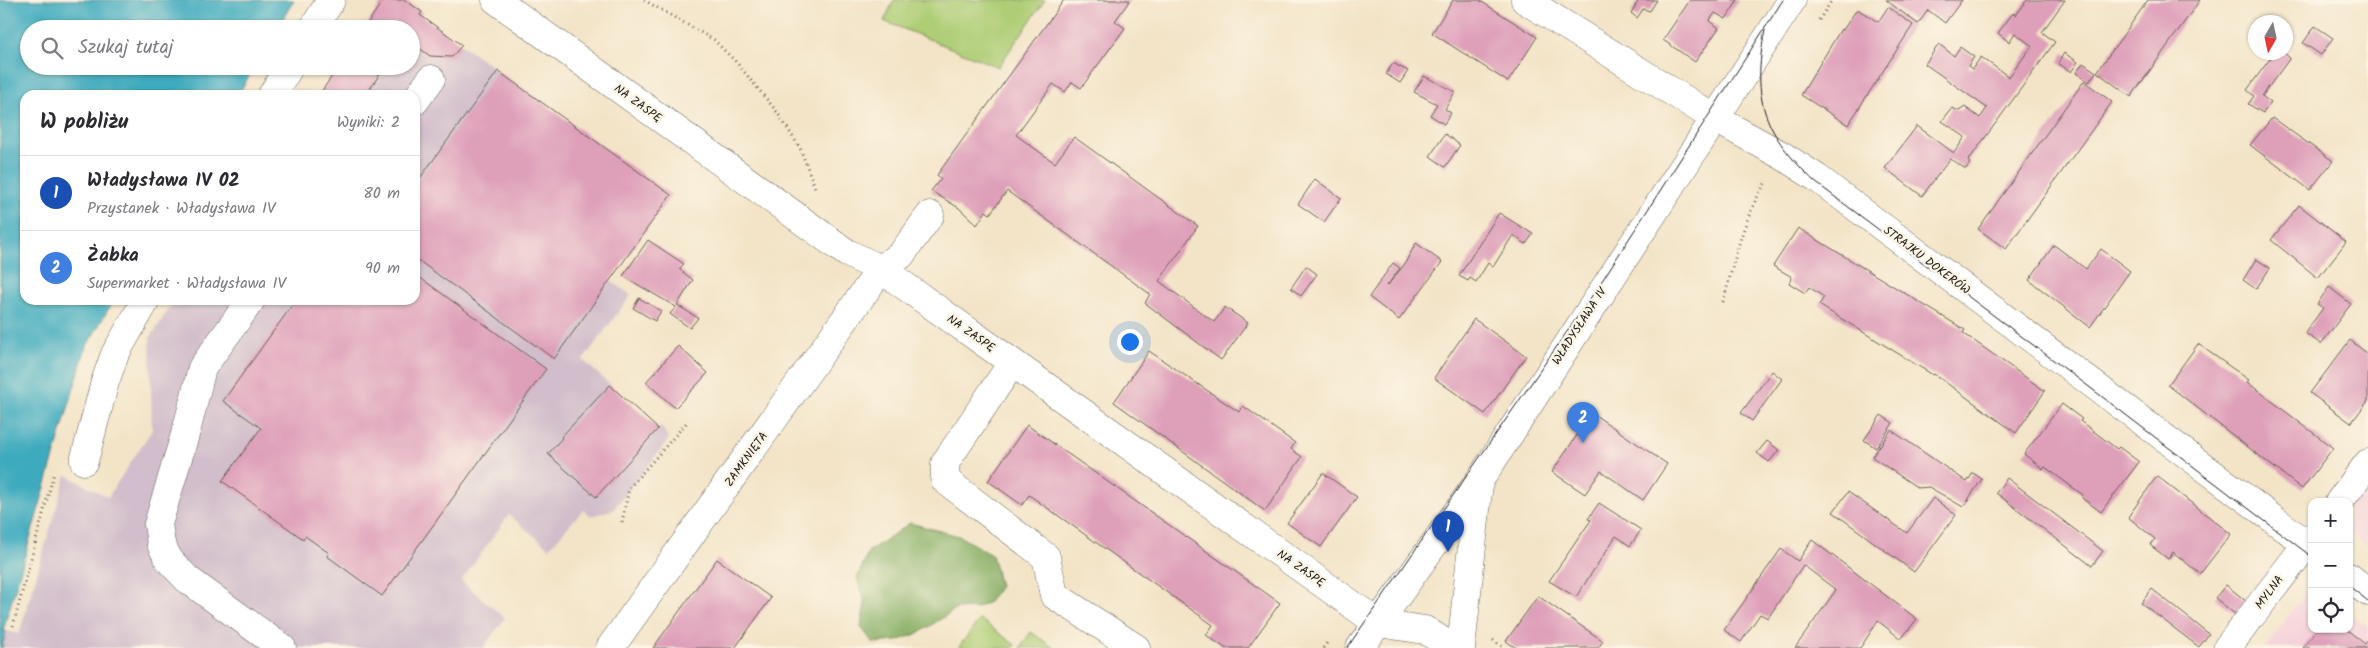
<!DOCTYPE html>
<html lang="pl">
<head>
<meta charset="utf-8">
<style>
  :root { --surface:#fff; --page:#f7f7f7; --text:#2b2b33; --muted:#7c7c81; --line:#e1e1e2; --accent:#7c3aed }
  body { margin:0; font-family:Kalam,sans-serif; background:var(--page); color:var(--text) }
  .controls { position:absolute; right:15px; bottom:15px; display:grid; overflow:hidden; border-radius:10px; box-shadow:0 1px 4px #0004 }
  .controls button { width:45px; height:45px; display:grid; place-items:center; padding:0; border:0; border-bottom:1px solid var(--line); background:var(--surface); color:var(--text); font:25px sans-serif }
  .compass { position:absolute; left:2248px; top:15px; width:45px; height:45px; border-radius:50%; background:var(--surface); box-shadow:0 1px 4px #0004; rotate:189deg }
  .you { position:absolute; left:1129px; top:341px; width:18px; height:18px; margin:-12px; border:4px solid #fff; border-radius:50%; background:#1a73e8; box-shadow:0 0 0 8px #1a73e833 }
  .badge { display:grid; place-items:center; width:32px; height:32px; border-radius:50%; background:var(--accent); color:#fff; font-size:16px; font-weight:700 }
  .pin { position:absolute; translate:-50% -41px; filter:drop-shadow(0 1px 2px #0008) }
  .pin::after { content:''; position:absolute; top:26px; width:18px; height:15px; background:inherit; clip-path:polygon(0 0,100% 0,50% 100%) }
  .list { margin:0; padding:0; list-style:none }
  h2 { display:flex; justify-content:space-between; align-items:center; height:65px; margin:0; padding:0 20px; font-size:21px }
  h2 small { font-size:16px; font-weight:400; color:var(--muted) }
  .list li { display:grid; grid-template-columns:32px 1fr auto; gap:15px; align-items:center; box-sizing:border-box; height:75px; padding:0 20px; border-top:1px solid var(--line) }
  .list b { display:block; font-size:19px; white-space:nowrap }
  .list p { margin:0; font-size:16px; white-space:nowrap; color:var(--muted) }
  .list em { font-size:16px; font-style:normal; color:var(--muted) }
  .icon { flex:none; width:28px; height:28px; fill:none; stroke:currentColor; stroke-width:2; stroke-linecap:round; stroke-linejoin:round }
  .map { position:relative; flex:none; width:2368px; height:648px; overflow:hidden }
  .search { position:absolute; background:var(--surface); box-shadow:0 1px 4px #0004; left:20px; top:20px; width:400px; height:55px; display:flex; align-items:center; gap:12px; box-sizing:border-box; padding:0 18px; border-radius:28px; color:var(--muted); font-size:19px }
  .panel { position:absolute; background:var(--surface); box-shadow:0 1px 4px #0004; left:20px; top:90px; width:400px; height:215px; border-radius:15px }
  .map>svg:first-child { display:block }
  .built { fill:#f5cfda }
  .industrial { fill:#d1bdcb }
  .green { fill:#aecd74; stroke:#657448 }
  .forest { fill:#8ab066; stroke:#536641 }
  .water { fill:#3eaabe; stroke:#2d636d }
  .building { fill:#de9fb9 }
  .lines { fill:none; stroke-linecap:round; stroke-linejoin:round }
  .minor-casing { stroke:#676258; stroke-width:29 }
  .path { stroke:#676258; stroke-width:3; stroke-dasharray:1 4; stroke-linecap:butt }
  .minor { stroke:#fff; stroke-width:28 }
  .tram { stroke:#1c1c1c; stroke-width:1 }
  .labels { text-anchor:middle; stroke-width:5; stroke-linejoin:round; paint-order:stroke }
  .street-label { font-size:12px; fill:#1c1c1c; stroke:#fcf5e5 }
</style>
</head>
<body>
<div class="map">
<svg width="2368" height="648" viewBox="0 0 2368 648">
  <rect width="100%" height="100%" fill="#fcf5e5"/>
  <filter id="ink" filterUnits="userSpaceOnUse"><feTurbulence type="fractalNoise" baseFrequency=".02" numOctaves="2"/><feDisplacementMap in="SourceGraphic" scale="10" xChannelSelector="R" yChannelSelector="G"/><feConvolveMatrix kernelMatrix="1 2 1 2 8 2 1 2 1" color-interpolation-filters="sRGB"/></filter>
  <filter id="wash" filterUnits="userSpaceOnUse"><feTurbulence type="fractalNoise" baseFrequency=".0096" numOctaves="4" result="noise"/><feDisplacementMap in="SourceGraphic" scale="20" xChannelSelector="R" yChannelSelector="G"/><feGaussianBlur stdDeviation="1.12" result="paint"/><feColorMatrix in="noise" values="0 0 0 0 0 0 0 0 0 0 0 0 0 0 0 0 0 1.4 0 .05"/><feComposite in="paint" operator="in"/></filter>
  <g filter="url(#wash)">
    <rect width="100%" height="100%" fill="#f3e4c7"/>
    <path class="built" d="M2368,483V546L2349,532V508Z
      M2312,584V629H2349V613L2368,627V648H2265Z"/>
    <path class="industrial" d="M383,0H405L422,12L420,15L671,195L610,280L631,295L583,360L658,429L661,426L669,439L613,510L591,516L583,510L549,548L509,515L461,581L505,618L483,648H2L6,631L19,634L66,475L108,497L152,430L150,338L175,300H415V95H319L339,66H411V29H364Z"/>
    <path class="green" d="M894,0H1045L998,67L884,21Z
      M980,619L1015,645L1013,648H958Z
      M1031,632L1054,648H1020Z"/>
    <path class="forest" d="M910,523L959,536L992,555L1000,586L989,602L976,608L956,609L919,633L896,641L873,643L861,627L865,603L857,578L869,551Z"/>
    <path class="water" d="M0,0H294L277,29H29V66H255L238,95H25V300H114L86,347L3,631H6L2,648H0Z"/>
    <g id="blocks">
      <path class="building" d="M383,0H405L422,12L420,15L462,45L452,57L430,56L419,48L415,54L411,51V29H364Z
        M1064,0H1130L1115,21L1125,28L1081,88L1072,82L1065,92L1053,84L1016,135L1055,163L1074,137L1198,226L1159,281L1214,322L1225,307L1248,323L1221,360L1145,303L1150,294L1007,191L990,214L986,211L977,225L959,208L931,191L941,178L937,175Z
        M1453,0H1479L1537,37L1508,82L1432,33Z
        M1639,0H1657L1650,11L1643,9L1637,18L1631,13Z
        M1690,0H1738L1726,19L1715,13L1709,21L1719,28L1695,62L1663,40Z
        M1886,0H1962L1945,23L1928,10L1918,24Z
        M2027,0H2065L2042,32L2055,42L1968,161L1970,163L1966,169L1950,159L1922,196L1885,168L1917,126L1954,153L1965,137L1942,121L1952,108L1959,111L1965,107L1980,118L1987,108L1925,64L1939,44L1954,56L1960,47L1974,57L1968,66L1972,69L1981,57L2009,77L2032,46L2015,33L2009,42L1998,33L2013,13L2016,15Z
        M2148,0H2200L2131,97L2097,72Z
        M1888,7L1913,25L1848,125L1801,95L1841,29L1843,30L1857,9L1878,22Z
        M2315,26L2333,38L2321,55L2303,43Z
        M2275,52H2283L2290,58L2262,96L2271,103L2263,113L2248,104L2254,96L2247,90Z
        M2064,53L2078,62L2071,72L2058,63Z
        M1393,63L1408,71L1400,83L1386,74Z
        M2083,63L2096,72L2089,82L2076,73Z
        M339,66H385L366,95H319Z
        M498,71L671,195L554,359L415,258V185Z
        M1424,76L1455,92L1445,109L1451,113L1444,124L1430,115L1437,104L1414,92Z
        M2084,81L2112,102L2006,249L1978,229Z
        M2272,118L2333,161L2310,190L2250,145Z
        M1445,134L1460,145L1445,167L1430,156Z
        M1315,179L1341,198L1324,222L1298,204Z
        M2299,205L2346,242L2318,278L2271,240Z
        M1499,213L1533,234L1526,244L1513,235L1493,267L1488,263L1476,282L1470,278L1468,281L1459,276Z
        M1798,228L1965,330L1963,333L2045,391L2016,433L1934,374L1933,375L1819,305L1824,297L1809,287L1805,293L1789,283L1792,277L1773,266Z
        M648,240L684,264L679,269L693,280L677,305L698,318L690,328L670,314L676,307L623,276Z
        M1416,243L1442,262L1399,320L1369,297L1393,263L1400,268L1387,286L1404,265Z
        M2054,245L2086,269L2101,249L2130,271L2090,327L2029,280Z
        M2256,259L2270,268L2256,289L2243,280Z
        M1306,266L1317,274L1301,296L1291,288Z
        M415,274L546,369L382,596L327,556L329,553L305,536L303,539L222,481L261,428L223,401L296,300H415Z
        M2329,287L2351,304L2321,344L2305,333L2323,308L2317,304Z
        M639,298L661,311L655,321L633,308Z
        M1474,319L1526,356L1485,414L1434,378Z
        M2350,340L2368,354V401L2351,423L2310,393Z
        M2198,344L2249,380L2247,382L2333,448L2302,489L2168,385Z
        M678,346L708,373L675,408L646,382Z
        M1149,351L1239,412L1243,406L1295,443L1291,449L1302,457L1265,511L1114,402Z
        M1772,371L1782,379L1752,421L1741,413Z
        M610,385L658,429L596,497L548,454L562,438L561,437Z
        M2062,404L2082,419L2080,421L2117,449L2119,447L2139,462L2101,512L2082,498L2083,495L2045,467L2043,469L2024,454Z
        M1592,413L1667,464L1643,500L1601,471L1585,494L1552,472Z
        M1881,415L1893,423L1876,448L1864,440Z
        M1027,425L1280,603L1248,648H1225L1206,635L1213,625L1029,495L1022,505L988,481Z
        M1891,430L1967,482L1973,473L1982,479L1963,507L1929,487L1918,488L1872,457Z
        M1767,441L1779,450L1769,462L1757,453Z
        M1323,473L1357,497L1321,547L1287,523Z
        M2157,476L2231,534L2200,574L2173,552L2168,559L2150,545L2155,539L2128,517Z
        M2007,478L2103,551L2092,566L1996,493Z
        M1848,492L1907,533L1933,498L1956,515L1914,572L1833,512Z
        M1599,503L1641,530L1630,546L1616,536L1576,597L1549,581L1591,520L1588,519Z
        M1812,540L1917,619L1901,639L1878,621L1860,648H1795L1836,590L1803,565L1768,618L1760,614L1741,642L1724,630L1781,549L1798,561Z
        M717,559L771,598L735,648H653Z
        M2226,585L2246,601L2236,615L2215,598Z
        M2152,589L2209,634L2199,647L2141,603Z
        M1538,596L1603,641L1598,648H1516L1506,641Z
        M2317,629H2346L2365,644L2368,640V648H2303Z"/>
    </g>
  </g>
  <g filter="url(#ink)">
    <use href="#blocks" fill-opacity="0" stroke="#676258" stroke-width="1"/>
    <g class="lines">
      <defs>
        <path id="minor" d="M496,0L847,253L881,269L1378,623L1425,630L1453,648
          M1525,0L1716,119L1783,156L1817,178L2312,548
          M313,29L331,0
          M272,95L290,66
          M415,101L431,79
          M251,300L202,368L187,428L158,524L161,544L169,560L187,579L282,648
          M1012,363L945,463V480L1046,557L1054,595L1136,648
          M84,461L105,382L115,354L146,300
          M2339,502L2368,463
          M2349,577L2368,592
          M610,648L881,269L901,255L930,215
          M1360,648L1479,481L1792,0
          M1461,648L1479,482
          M2227,648L2312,537"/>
      </defs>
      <use href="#minor" class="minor-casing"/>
      <path class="path" d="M644,0L714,40L737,63L777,112L800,148L816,190
        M1819,20L1832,0
        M1723,302C1735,260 1743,218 1766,182
        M622,522L629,488L688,421
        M13,626L54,473
        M1493,640L1504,648
        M1323,648L1329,640"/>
      <use href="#minor" class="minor"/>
      <path class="tram" d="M1765,30C1751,101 1764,133 1815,182L2088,386L2312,557
        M2349,586L2368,601
        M1347,648L1596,290L1783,0"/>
    </g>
  </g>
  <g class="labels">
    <g class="street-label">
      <text transform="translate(638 103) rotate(36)" y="4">NA ZASPĘ</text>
      <text transform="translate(1927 260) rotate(37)" y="4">STRAJKU DOKERÓW</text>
      <text transform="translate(1579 326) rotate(-57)" y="4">WŁADYSŁAWA IV</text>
      <text transform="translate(971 333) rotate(35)" y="4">NA ZASPĘ</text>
      <text transform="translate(746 459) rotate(-54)" y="4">ZAMKNIĘTA</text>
      <text transform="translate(1301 568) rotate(35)" y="4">NA ZASPĘ</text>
      <text transform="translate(2269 592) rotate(-53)" y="4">MYLNA</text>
    </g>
  </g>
</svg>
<div class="controls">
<button>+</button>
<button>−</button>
<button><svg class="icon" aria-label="locate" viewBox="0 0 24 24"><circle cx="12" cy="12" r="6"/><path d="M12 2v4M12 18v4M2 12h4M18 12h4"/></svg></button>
</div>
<svg class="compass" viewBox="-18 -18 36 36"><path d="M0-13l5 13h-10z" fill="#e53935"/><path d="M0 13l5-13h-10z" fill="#7c7c81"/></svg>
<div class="you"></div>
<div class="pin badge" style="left:1448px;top:552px;background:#1a4fb4">1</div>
<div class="pin badge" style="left:1583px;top:443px;background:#3f7fe0">2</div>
<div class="search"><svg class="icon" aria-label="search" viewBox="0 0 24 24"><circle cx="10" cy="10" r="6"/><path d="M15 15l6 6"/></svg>Szukaj tutaj</div>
<section class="panel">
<h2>W pobliżu<small>Wyniki: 2</small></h2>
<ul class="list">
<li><span class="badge" style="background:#1a4fb4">1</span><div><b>Władysława IV 02</b><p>Przystanek · Władysława IV</p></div><em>80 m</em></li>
<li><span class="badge" style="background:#3f7fe0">2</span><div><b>Żabka</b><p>Supermarket · Władysława IV</p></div><em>90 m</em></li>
</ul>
</section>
</div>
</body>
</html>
